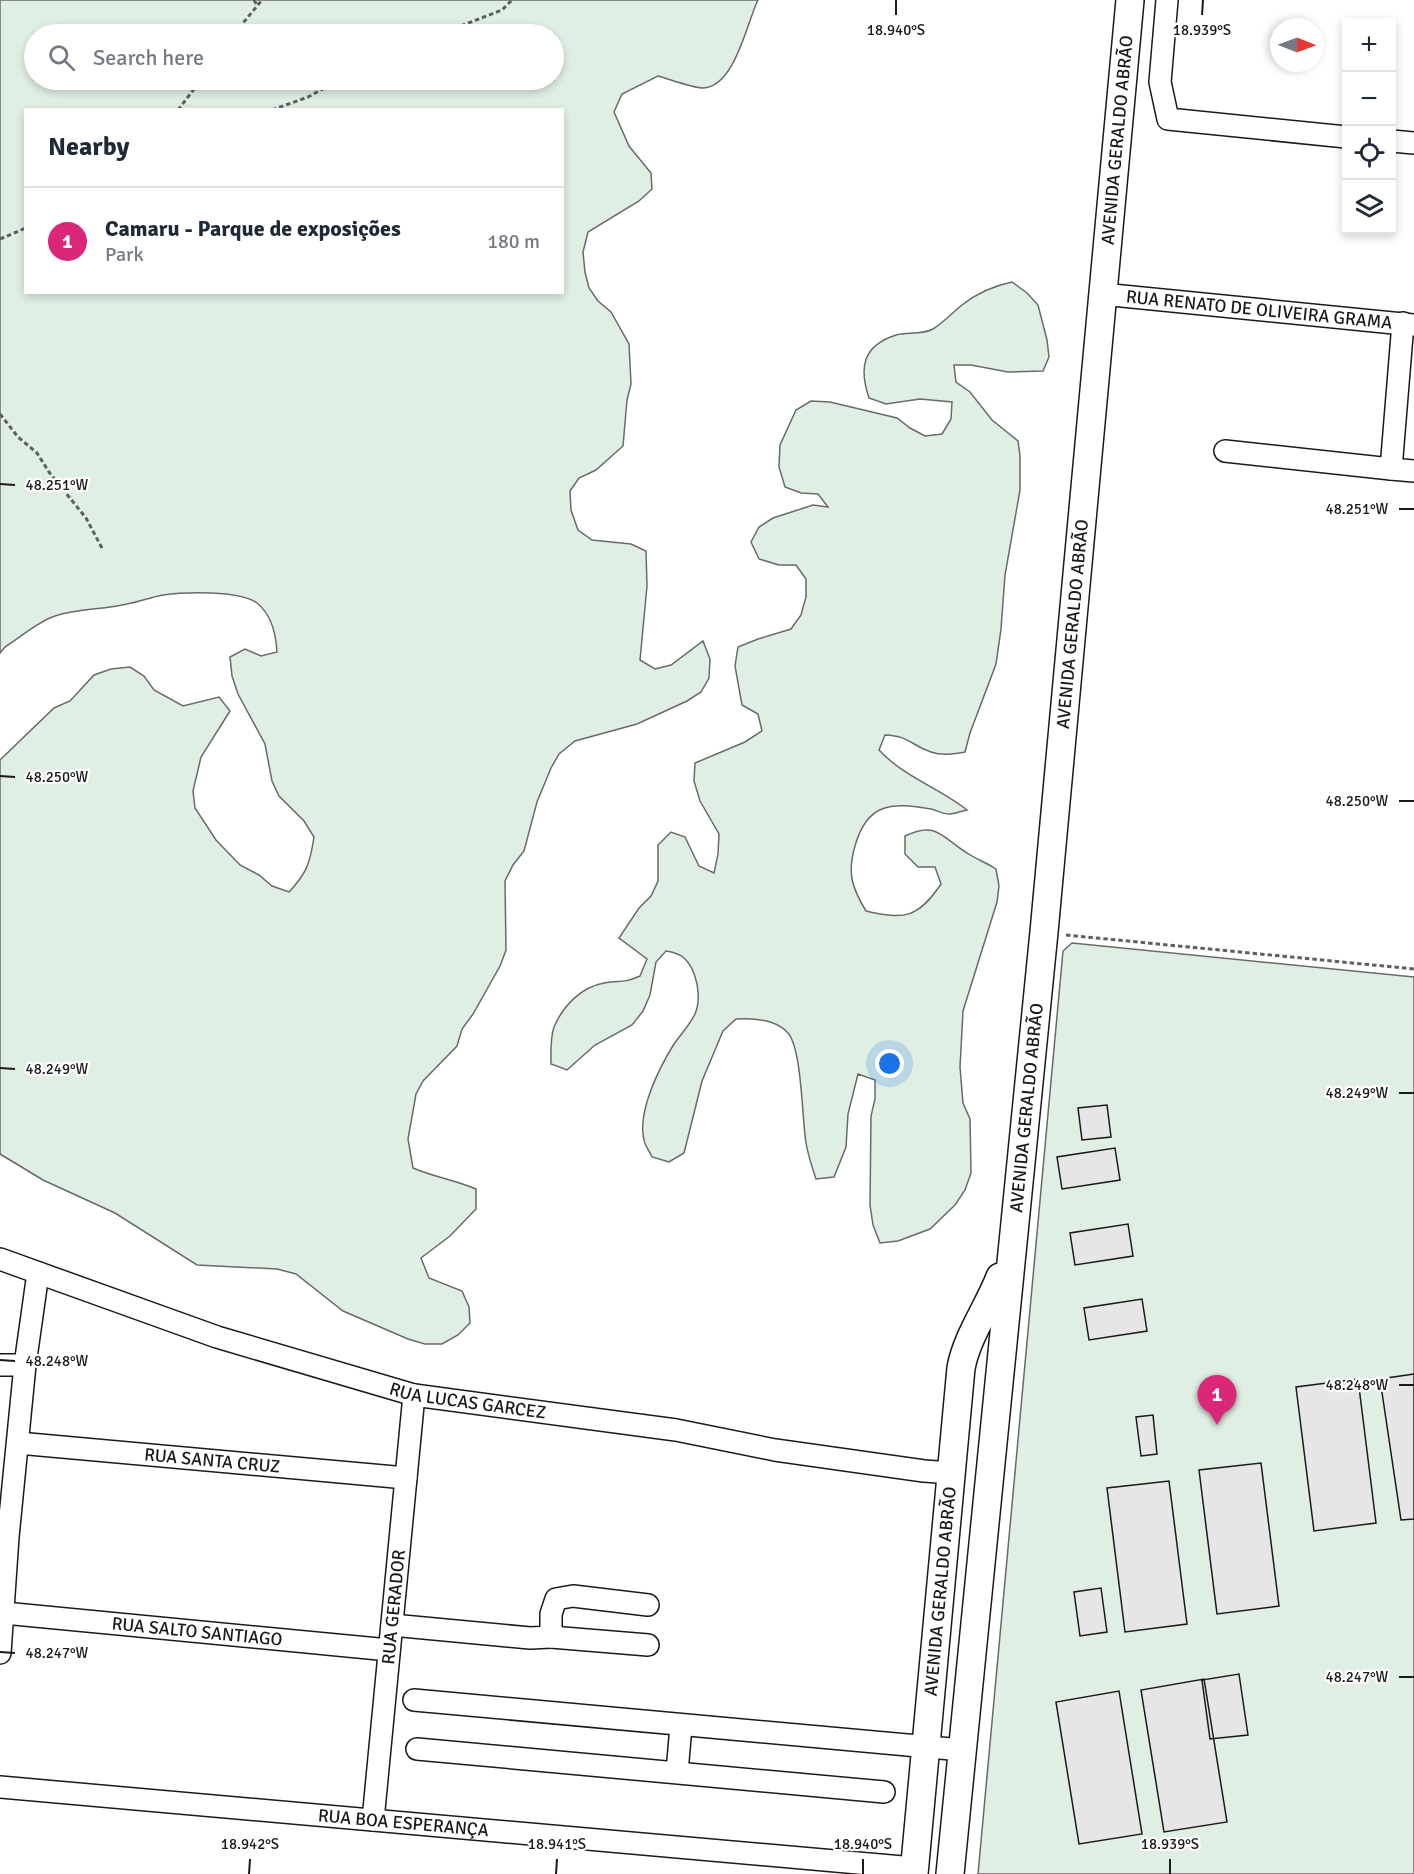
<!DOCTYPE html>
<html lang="en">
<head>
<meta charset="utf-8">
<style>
  :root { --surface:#fff; --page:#f6f6f7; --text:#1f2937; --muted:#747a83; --line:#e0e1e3; --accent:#db2777 }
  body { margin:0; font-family:Signika,sans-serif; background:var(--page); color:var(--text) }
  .controls { position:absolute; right:18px; top:18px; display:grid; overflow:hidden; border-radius:0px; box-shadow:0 3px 9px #0003 }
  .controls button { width:54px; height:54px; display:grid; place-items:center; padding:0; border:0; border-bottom:2px solid var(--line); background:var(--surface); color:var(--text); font:30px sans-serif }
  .compass { position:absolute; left:1270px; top:18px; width:54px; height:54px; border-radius:50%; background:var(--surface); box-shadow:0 3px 9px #0003; rotate:91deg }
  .you { position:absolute; left:890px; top:1064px; width:21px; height:21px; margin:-15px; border:4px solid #fff; border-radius:50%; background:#1a73e8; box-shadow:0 0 0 9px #1a73e833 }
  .badge { display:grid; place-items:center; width:39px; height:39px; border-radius:50%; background:var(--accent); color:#fff; font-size:20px; font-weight:700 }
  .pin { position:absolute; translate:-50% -50px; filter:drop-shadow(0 2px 3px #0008) }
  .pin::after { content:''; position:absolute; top:32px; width:21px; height:18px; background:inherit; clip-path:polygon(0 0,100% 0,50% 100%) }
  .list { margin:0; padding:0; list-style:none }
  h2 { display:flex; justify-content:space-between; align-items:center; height:78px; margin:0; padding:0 24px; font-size:26px }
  h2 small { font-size:20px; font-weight:400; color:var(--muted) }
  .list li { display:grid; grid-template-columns:39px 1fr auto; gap:18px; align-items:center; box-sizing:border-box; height:108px; padding:0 24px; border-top:2px solid var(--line) }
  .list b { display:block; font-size:22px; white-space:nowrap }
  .list p { margin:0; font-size:20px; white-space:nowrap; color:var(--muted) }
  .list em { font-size:20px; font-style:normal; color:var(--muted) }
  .icon { flex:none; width:33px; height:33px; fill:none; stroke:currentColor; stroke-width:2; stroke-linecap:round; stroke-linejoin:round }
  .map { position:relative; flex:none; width:1414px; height:1874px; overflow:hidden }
  .search { position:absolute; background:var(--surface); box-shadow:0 3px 9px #0003; left:24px; top:24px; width:540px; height:66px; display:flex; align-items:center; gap:15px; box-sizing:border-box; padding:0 21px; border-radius:33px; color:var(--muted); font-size:22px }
  .panel { position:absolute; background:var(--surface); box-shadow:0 3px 9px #0003; left:24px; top:108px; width:540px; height:186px; border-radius:0px }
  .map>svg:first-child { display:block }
  .green { fill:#e0efe3; stroke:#6a6a6a; stroke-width:1.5; fill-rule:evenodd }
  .building { fill:#e6e6e6; stroke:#1a1a1a; stroke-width:1.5 }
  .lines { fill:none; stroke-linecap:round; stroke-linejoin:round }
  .minor-casing { stroke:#1a1a1a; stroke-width:24 }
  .major-casing { stroke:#1a1a1a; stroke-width:30 }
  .path { stroke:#5f5f5f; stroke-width:3; stroke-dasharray:4.5 3; stroke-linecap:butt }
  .minor { stroke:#fff; stroke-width:21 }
  .major { stroke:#fff; stroke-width:27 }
  .ticks { fill:none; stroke:#1a1a1a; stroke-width:2 }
  .labels { text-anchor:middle; stroke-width:4.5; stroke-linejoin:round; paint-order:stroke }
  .street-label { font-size:18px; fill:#1a1a1a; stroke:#fff }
  .ticks-label { font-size:15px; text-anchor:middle; fill:#1a1a1a; stroke:#fff; stroke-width:4.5; stroke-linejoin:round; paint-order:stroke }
</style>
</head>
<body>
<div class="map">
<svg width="1414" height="1874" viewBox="0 0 1414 1874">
  <rect width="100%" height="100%" fill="#fff"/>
  <path class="green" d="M0,0H758C747,22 735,87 703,88C693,88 669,79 658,76L622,94L614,112L629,146L651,173L652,189L639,201L588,232L583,252L585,272L589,288L598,301L611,312L629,344L631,384L627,400L623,446L596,470L579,478L570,491L571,510L578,530L592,540L631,544L646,551L647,586L640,660L655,669L671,665L703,641L710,659L709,678L701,692L687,701L637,724L575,741L559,754L551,768L537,802L524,851L513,865L505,881L506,950L500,966L473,1014L462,1029L457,1046L423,1081L416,1094L408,1139L413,1168C434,1177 455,1180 476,1189V1209L450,1236L421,1258L429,1278L462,1291L469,1307L470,1323L458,1335L442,1344H425L408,1339L343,1311L296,1274L277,1269L197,1265L115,1213L43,1180L0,1154V760L54,708L70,701L94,675L111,669L130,667L144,676L154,690L183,706L219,697L230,711L201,757L193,791L195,808L216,840L240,865L259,875L272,886L289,892C307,873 310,863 314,837L304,821L279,796L272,781L265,744L238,694L232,676L230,657L245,649L261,656L277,652C276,634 272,615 257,603C239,590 184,592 163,595C151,597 139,602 127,604C103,610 79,608 55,616C37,622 21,637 5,647L0,653ZM34,34H554V80H34ZM26,110H562V292H26Z
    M1012,282L1027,293L1038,305L1047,340L1049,357L1043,371L1008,372L971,365H954L956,382L970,392L992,420L1018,441L1020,456V490L1005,575L1001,629L996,664L970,733L965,752C954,754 942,756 931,752C910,745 910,736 885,735L879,750C904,777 939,788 967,810C961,811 954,814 949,814C943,814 936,810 931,809C891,802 867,803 855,846C847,873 852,888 866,911C905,920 918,918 941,884L935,867H918L905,854V836C937,821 941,837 967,853C976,859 987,863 996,869L999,886L997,902L963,1011L960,1067L963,1103L970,1119L971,1173L965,1190L955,1205L930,1229L898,1241L880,1243L873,1225L870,1205L871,1116L875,1099V1080L858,1074L848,1114L846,1147L834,1177L816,1179C812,1167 808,1155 806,1143C802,1119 802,1049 788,1033C776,1019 753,1018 736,1019L723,1031L702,1081L684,1153L669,1162L652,1157C650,1152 645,1146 644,1140C637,1112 659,1068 674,1044C681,1034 689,1026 695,1014C702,997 697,969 683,957C679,954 672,952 666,951L656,962L650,995L643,1011L632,1025L595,1045L567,1070L551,1064C551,1052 550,1039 554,1027C563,1006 581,987 604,983C621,980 622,984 640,976L647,959L619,938L639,908L651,896L658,881V845L671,832L685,837L699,866L714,873L718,854L719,834L700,801L694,781L695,763L745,742L762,731L758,714L742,705L735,666L738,647L758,639L791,629L801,615L806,597V579L796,565H779L759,559L751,542L759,527L773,518L813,505L828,507L818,494L801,493L785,487L779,467L780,445L796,410L811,401L830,402L897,418L910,428L925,436L942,434L951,419L952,402L920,399L886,404L869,398C859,368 862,346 896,335C907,332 922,335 933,329C944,322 952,313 962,305C977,293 993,286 1012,282Z
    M1072,943L1414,977V1874H978L1063,951Z"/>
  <path class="building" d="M1107,1105L1111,1137L1082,1140L1078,1108Z
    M1115,1148L1120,1180L1062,1189L1057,1157Z
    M1128,1224L1133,1256L1075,1265L1070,1233Z
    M1142,1299L1147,1331L1089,1340L1084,1308Z
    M1414,1374V1519L1401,1520L1380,1379Z
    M1358,1379L1376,1523L1314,1531L1296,1387Z
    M1153,1415L1157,1454L1141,1456L1136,1417Z
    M1261,1463L1279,1606L1217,1614L1199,1470Z
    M1169,1481L1187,1624L1125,1632L1107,1488Z
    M1101,1588L1107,1632L1080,1636L1074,1592Z
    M1239,1674L1248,1735L1210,1739L1202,1680Z
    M1204,1679L1227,1822L1164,1832L1141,1690Z
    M1119,1691L1142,1834L1079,1844L1056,1702Z"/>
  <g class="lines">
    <defs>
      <g id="minor">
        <path d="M1167,0L1160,82L1168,119L1346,137"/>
        <path d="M1392,141L1414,143"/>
        <path id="s1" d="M1102,294L1414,325"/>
        <path d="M1403,323L1391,469L1414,471"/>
        <path d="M1225,451L1391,469"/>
        <path id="s2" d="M0,1259L217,1337L414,1395L676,1430L775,1450L924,1471L952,1473"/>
        <path d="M0,1365H25"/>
        <path id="s3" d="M18,1443L406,1478"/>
        <path id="s4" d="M4,1613L389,1650"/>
        <path d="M392,1625L530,1638L551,1637V1614L556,1599L573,1596L648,1605"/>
        <path d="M551,1637L648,1645"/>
        <path d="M0,1653L8,1537L25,1365L38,1273"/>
        <path d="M414,1700L962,1750"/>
        <path d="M417,1749L884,1792"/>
        <path d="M677,1772L681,1726"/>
        <path id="s5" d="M0,1787L914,1868"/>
        <path id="s6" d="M373,1820L414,1395"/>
      </g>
      <g id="major">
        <path id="s7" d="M914,1874L961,1368C967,1336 988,1308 1000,1277"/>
        <path id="s8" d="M950,1874L1044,932L1130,0"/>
      </g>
    </defs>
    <use href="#minor" class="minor-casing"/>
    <use href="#major" class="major-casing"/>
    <path class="path" d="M254,0L257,5
      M234,34L262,0
      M440,34L502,10L512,0
      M178,110L201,80
      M272,110L308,97L339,80
      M0,239L26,228
      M0,414L18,437L37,453L49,472L86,518L102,548
      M1066,935L1414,969"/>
    <use href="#minor" class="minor"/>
    <use href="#major" class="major"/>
  </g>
  <path class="ticks" d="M896,15V0M1202,15L1203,0M0,484L15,485M1399,509H1414M0,776L15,777M1399,801H1414M0,1068L15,1069M1399,1093H1414M0,1360L15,1361M1399,1385H1414M0,1652L15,1653M1399,1677H1414M249,1874L250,1859M556,1874L557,1859M863,1874V1859M1170,1874V1859"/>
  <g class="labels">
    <g class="street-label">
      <text dy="6" stroke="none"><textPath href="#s8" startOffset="1742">AVENIDA GERALDO ABRÃO</textPath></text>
      <text dy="6" stroke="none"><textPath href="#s1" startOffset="158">RUA RENATO DE OLIVEIRA GRAMA</textPath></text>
      <text dy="6" stroke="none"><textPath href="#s8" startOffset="1256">AVENIDA GERALDO ABRÃO</textPath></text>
      <text dy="6" stroke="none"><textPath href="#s8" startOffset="770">AVENIDA GERALDO ABRÃO</textPath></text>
      <text dy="6" stroke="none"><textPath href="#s2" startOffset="490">RUA LUCAS GARCEZ</textPath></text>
      <text dy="6" stroke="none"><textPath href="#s3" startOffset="195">RUA SANTA CRUZ</textPath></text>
      <text dy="6" stroke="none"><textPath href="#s7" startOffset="284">AVENIDA GERALDO ABRÃO</textPath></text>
      <text dy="6" stroke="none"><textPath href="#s6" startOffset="214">RUA GERADOR</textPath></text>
      <text dy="6" stroke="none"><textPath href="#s4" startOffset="194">RUA SALTO SANTIAGO</textPath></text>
      <text dy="6" stroke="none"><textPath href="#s5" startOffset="405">RUA BOA ESPERANÇA</textPath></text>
    </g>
  </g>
  <g class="ticks-label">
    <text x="896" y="35">18.940°S</text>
    <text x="1202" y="35">18.939°S</text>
    <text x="57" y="490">48.251°W</text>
    <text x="1357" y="514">48.251°W</text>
    <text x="57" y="782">48.250°W</text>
    <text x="1357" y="806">48.250°W</text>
    <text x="57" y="1074">48.249°W</text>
    <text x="1357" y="1098">48.249°W</text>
    <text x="57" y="1366">48.248°W</text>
    <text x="1357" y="1390">48.248°W</text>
    <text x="57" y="1658">48.247°W</text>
    <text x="1357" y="1682">48.247°W</text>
    <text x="250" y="1849">18.942°S</text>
    <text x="557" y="1849">18.941°S</text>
    <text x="863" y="1849">18.940°S</text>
    <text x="1170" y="1849">18.939°S</text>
  </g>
</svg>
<div class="controls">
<button>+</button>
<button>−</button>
<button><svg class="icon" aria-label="locate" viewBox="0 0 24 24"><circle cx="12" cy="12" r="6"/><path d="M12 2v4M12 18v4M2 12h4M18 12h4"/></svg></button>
<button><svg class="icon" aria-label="layers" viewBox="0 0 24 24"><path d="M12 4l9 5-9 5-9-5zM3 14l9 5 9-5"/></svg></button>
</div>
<svg class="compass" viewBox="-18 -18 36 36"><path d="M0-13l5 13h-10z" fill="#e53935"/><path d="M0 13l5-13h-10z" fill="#747a83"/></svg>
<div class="you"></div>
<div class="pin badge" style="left:1217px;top:1425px">1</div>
<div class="search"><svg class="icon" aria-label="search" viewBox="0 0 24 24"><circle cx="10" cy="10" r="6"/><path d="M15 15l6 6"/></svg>Search here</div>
<section class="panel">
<h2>Nearby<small></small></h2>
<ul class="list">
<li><span class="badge">1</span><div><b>Camaru - Parque de exposições</b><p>Park</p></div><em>180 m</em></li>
</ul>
</section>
</div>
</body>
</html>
